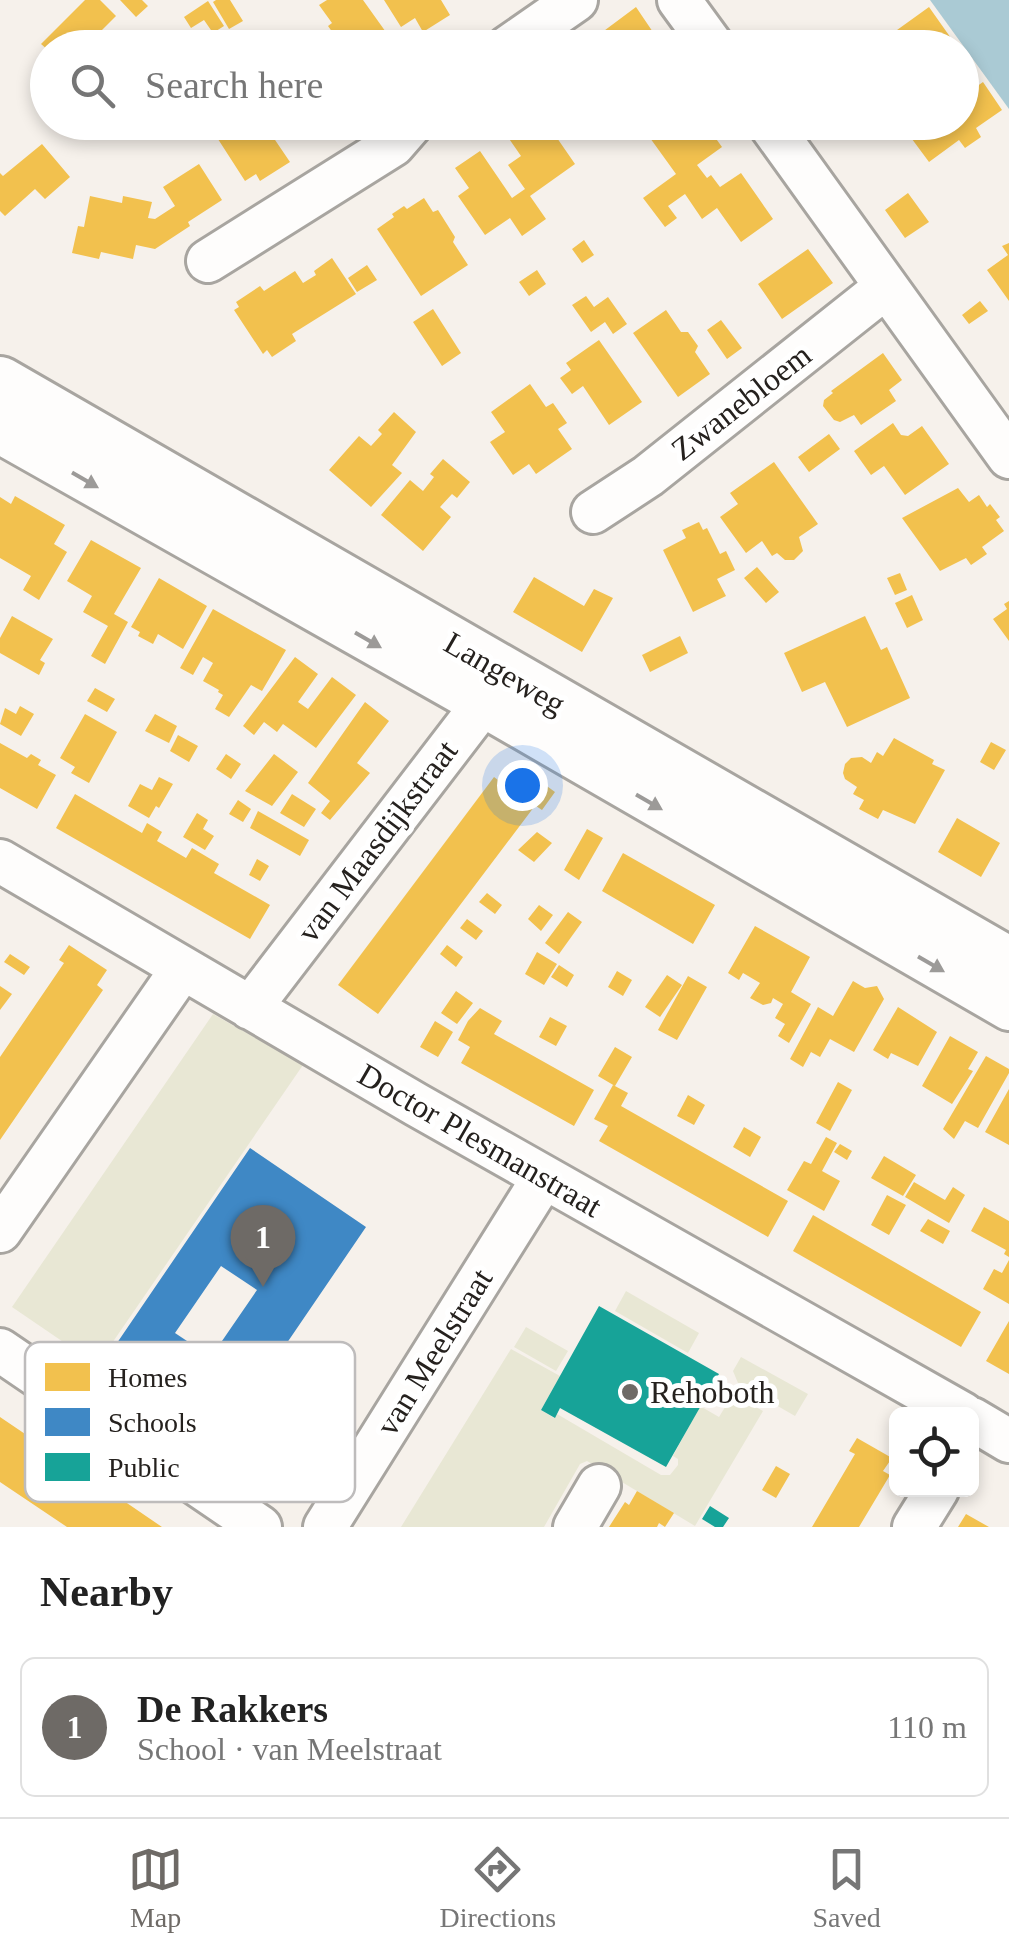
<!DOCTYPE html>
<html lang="en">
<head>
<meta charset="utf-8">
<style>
  :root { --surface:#fff; --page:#f2f2f2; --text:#222; --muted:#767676; --line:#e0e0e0; --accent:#6e6a66 }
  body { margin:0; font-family:Georgia,serif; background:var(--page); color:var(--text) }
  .controls { position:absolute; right:30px; bottom:30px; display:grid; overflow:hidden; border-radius:15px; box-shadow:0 5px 15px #0003 }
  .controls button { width:90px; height:90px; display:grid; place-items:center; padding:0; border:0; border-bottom:2px solid var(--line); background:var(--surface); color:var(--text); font:50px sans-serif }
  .you { position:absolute; left:522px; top:785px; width:35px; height:35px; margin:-25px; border:8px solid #fff; border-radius:50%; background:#1a73e8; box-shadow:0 0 0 15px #1a73e833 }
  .badge { display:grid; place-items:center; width:65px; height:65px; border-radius:50%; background:var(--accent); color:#fff; font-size:32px; font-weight:700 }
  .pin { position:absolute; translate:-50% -82px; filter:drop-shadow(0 2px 5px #0008) }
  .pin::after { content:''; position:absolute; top:52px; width:35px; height:30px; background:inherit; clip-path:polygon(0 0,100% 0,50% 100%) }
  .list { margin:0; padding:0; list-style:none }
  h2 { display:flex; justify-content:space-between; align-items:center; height:130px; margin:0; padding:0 40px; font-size:42px }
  h2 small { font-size:32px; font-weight:400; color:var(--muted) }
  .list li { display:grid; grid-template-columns:65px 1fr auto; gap:30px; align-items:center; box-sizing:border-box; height:140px; margin:0 20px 20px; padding:0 20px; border:2px solid var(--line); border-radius:15px }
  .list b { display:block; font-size:38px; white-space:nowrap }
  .list p { margin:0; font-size:32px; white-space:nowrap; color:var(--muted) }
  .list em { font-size:32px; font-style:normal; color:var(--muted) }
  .icon { flex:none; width:55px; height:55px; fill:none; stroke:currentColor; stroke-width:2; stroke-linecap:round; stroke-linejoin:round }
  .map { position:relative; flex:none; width:1009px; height:1527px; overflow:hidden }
  .search { position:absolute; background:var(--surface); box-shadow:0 5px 15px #0003; left:30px; right:30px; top:30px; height:110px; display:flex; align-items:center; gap:25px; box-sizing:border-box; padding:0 35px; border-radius:55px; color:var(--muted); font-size:38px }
  .sheet { height:290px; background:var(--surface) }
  nav { display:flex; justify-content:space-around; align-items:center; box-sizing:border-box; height:140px; border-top:2px solid var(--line); background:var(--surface); font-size:28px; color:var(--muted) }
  nav a { display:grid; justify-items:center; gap:5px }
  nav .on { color:var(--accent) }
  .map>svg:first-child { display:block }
  .green { fill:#e8e7d4 }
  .water { fill:#aacad4 }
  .homes { fill:#f2c14e }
  .schools { fill:#3f88c5; fill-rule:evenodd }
  .public { fill:#17a398 }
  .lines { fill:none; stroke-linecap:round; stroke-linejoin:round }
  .minor-casing { stroke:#a8a5a0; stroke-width:48 }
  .major-casing { stroke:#a8a5a0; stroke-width:58 }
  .minor { stroke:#fefdfc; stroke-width:42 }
  .major { stroke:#fefdfc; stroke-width:52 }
  .oneway { fill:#9c9a98 }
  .poi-dot { fill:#6e6a66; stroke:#fff; stroke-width:4 }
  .labels { text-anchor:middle; stroke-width:10; stroke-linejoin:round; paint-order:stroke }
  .street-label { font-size:32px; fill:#25211e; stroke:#fff }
  .poi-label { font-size:32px; fill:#25211e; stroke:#fff; text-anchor:start }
  .key { fill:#fff; stroke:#bebcbc; stroke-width:2.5 }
  .key-label { font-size:28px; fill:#25211e }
</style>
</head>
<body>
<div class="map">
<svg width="1009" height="1527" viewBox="0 0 1009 1527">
  <rect width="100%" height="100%" fill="#f6f1eb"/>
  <path class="green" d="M213,1014L303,1065L97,1365L12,1307Z
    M626,1291L699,1333L688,1353L615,1311Z
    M526,1327L568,1351L556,1371L514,1347Z
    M511,1349L560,1376L541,1410L554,1418L557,1414L661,1475H670L678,1465V1459L673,1456L700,1406L719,1417L733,1394L763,1411L695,1526L587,1461L580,1464L544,1527H401Z
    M741,1357L808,1394L795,1416L738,1383L733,1371Z"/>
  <path class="water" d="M930,0H1009V109Z"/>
  <path class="homes" d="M85,0H100L116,16L93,39L88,34L75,48H48V50L41,44Z
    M120,0H142L148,6L136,17Z
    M216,0H230L243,21L229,29L213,2Z
    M327,0H363L388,35L370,48H350L344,40L340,43L328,26L332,23L319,5Z
    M384,0H441L450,15L423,32L415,18L401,27Z
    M208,1L224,26L213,33L204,20L191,28L184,17Z
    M636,7L661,44L656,48H581Z
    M929,7L953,41L945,48H872Z
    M856,30L867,45L863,48H831Z
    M968,72L976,83L962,93V77Z
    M983,82L1002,110L976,128L981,137L965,148L959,140L929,162L909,135L926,122H962V97Z
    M108,122H138L121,137Z
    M207,122H284L286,125L271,134L290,162L260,181L256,174L245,181Z
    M508,122H533L536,127L546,122L575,164L530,196L546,219L522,236L510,218L485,235L458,196L469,188L455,168L480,151L512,198L525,189L508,165L521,156L501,127Z
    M657,122H704L722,147L697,165L707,178L711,175L720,187L741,173L773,219L741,242L717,208L702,219L685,194L668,206L677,218L665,227L643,198L676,174L645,131Z
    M42,144L70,177L45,199L35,189L5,216L0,211V173L3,176Z
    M199,164L222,200L188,222L190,226L155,249L136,245L133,259L101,252L99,259L72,253L78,226L84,227L90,196L122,203L123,196L152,202L148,218L155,219L175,206L163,187Z
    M908,193L929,222L905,238L885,210Z
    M424,198L433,212L438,210L455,237L453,242L468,265L421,296L377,229L394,217L392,214L404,206L407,209Z
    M584,240L594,255L582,263L572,249Z
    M1009,243V301L987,270L1008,255L1002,246Z
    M808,249L833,283L782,319L758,284Z
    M332,258L356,294L292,334L296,341L272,357L267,350L263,354L234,310L239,307L236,302L260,286L264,291L295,271L303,283L316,275L314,271Z
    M367,265L377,280L357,292L348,278Z
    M537,270L546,284L529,296L519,282Z
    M586,296L594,307L608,297L627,324L613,334L605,322L591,332L572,305Z
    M980,301L988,311L969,324L962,315Z
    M433,309L461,353L442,366L413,322Z
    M666,310L681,332H688L698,346L695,352L710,374L678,397L633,333Z
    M721,320L742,348L727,359L707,330Z
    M599,340L642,402L609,425L583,386L572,394L560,378L571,370L566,363Z
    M883,353L902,380L889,390L896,401L861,425L854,415L840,422L834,420L823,406L824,400L833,393L831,391Z
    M530,384L546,407L553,403L567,423L558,429L572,449L536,474L529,464L513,475L490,442L505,432L491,412Z
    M394,412L416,432L392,465L402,473L371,507L329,470L359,436L371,446L382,434L378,430Z
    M893,423L901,435L908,436L922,426L949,464L905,495L884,466L871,475L854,451Z
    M829,434L840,449L809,472L798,457Z
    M443,459L470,482L457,498L452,494L440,507L451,517L423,551L381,515L410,480L423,491L434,477L430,474Z
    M774,462L818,524L799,537L803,551L794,560H785L777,553L772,556L762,541L746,553L720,517L738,504L730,493Z
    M958,488L969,502L979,495L987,507L990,504L1000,517L996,520L1004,531L982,547L987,554L971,565L966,558L940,571L902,518Z
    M15,496L65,525L54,544L67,552L39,600L23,590L31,576L0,558V497L11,504Z
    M699,522L703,530L707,528L720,554L726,551L735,570L717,579L726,596L693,612L663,550L686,538L682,530Z
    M91,540L141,568L114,614L128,622L105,664L91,656L108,626L83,612L92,596L67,581Z
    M757,567L779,592L766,603L744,578Z
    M900,573L907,590L895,595L887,578Z
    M534,577L584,606L594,589L613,598L582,652L513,612Z
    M159,578L207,606L183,649L158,634L153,644L138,636L140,632L131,627Z
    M912,595L923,620L907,628L895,603Z
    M1009,601V641L993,619L1007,609L1004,604Z
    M213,609L286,650L262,691L251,685L229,717L215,709L223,695L218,692L219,690L203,681L213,663L203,657L193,675L180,668Z
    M12,616L53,639L40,660L45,663L39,675L0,653V638Z
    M865,616L881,650L887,647L910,698L847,727L825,682L802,692L784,653Z
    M680,636L688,653L650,672L642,655Z
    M295,657L318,674L298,702L308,709L332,677L356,695L316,748L283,724L277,732L264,722L254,735L243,726Z
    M95,688L115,699L107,712L87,701Z
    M365,702L389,721L357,763L370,773L330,820L321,813L330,801L308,783Z
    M20,706L34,714L21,736L0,724L5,708L16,714Z
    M85,714L117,732L89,783L71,773L75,767L60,758Z
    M155,714L177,726L169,743L145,731Z
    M178,735L198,746L189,762L170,751Z
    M894,738L934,760L932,764L945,770L915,824L883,810L878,819L859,809L864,800L853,794L857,787L845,779L843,773L845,764L851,758L862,757L871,763L877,752L883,756Z
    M991,742L1006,750L994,770L980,762Z
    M0,743L27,758L31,754L41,760L38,765L56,775L37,809L0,788Z
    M226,754L241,764L231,779L216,769Z
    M274,754L298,772L272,806L245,791Z
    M159,777L173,784L159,808L156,806L149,818L128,806L140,784L152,790Z
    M494,777L534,807L378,1014L338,985Z
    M540,781L555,792L542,810L527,800Z
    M75,794L142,833L147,823L162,832L157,841L186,858L192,848L219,864L214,873L270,905L250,939L56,828Z
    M292,794L316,809L304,827L280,813Z
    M238,800L251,809L243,822L229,814Z
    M258,811L309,840L300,856L250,828Z
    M197,813L208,820L203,829L214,836L205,850L183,837Z
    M957,818L1000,843L981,877L938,852Z
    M587,829L603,838L579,880L564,870Z
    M537,832L552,843L534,862L518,850Z
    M623,853L715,905L693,944L602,891Z
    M257,859L269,866L260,881L249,875Z
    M487,893L502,905L495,914L479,902Z
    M539,905L553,915L541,931L528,919Z
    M568,912L582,922L559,954L545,943Z
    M467,919L483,931L476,940L460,928Z
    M755,926L810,957L791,992L811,1004L789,1043L778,1036L785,1024L775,1018L783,1004L773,998L771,1003L763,1005L750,998L760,983L743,973L739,980L728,973Z
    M69,945L107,970L97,985L103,990L0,1140V1057L64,963L59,960Z
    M447,945L463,957L456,967L440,954Z
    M537,952L557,964L544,985L525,974Z
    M10,954L30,967L24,975L4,962Z
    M559,965L574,975L567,987L551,977Z
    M617,971L632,980L623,996L608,987Z
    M667,975L682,985L660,1017L645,1007Z
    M688,976L707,987L677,1040L658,1030Z
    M853,981L865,988L877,986L884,999L854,1052L830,1039L820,1057L811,1052L803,1067L790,1059L818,1007L833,1016Z
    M0,986L12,994L0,1010Z
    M456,991L473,1003L457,1024L441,1013Z
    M898,1007L937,1032L918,1066L891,1053L888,1059L873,1050Z
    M480,1008L502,1021L494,1034L594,1090L574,1126L461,1063L470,1047L458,1040L468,1021Z
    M550,1017L567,1026L556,1046L539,1037Z
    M435,1021L453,1032L438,1057L420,1047Z
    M950,1036L978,1052L968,1069L973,1071L952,1104L922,1086Z
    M615,1047L632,1057L615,1086L598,1076Z
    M986,1056L1009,1069V1073L978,1128L965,1121L954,1139L943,1129Z
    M838,1082L852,1090L830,1131L816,1123Z
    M613,1085L628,1093L621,1106L788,1201L768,1237L599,1141L608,1126L594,1119Z
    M1009,1089V1145L985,1132Z
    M688,1095L705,1105L694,1125L677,1116Z
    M744,1127L761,1137L750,1157L733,1147Z
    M826,1137L837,1143L822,1171L840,1181L824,1211L787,1190L804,1161L811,1164Z
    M840,1144L852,1151L847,1160L834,1152Z
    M884,1156L916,1175L903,1196L871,1178Z
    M914,1182L945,1200L953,1187L965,1195L949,1223L905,1197Z
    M887,1195L906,1205L889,1235L871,1225Z
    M984,1207L1009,1221V1257L1004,1254L1006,1250L971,1231Z
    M813,1215L981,1312L961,1347L793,1251Z
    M928,1219L950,1231L943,1244L920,1231Z
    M1009,1260V1304L983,1289L994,1269L1002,1273Z
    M1009,1321V1374L986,1361Z
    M0,1417L93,1480L87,1489L96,1495L102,1486L162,1527H67L0,1482Z
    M857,1438L892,1458L883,1471L890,1475L859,1527H812L855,1454L849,1451Z
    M776,1466L790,1474L776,1498L762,1490Z
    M637,1491L674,1513L665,1527L659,1523L657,1527H609L625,1502L629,1505Z
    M966,1514L989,1527H958Z"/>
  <path class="schools" d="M250,1148L366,1227L220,1441L185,1417L187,1415L104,1362ZM252,1220L289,1244L270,1272L233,1248ZM221,1266L257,1290L211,1357L175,1333Z"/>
  <path class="public" d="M599,1306L719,1374L666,1467L560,1408L555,1418L541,1410Z
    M710,1506L729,1518L723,1527H715L702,1519Z"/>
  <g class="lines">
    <defs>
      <path id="minor" d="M679,0L714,48
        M507,48L576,0
        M768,122L1009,457
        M208,261L393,145L413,122
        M0,432L481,704L1009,1009
        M593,512L648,476L886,287
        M0,861L417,1105L963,1414
        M250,1008L499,683
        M0,1231L182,969
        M0,1350L260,1527
        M972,1419L1009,1441
        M325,1527L544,1177
        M575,1527L599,1486
        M914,1527L937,1490"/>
      <path id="major" d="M0,383L1009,964"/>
    </defs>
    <use href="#minor" class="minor-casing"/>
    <use href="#major" class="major-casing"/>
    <use href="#minor" class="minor"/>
    <use href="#major" class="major"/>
  </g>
  <defs><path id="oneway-solid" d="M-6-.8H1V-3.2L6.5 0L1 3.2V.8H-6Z" transform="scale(2.5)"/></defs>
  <g class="oneway">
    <use href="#oneway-solid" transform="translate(85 480) rotate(30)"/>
    <use href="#oneway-solid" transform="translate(368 640) rotate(30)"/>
    <use href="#oneway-solid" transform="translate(649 802) rotate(30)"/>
    <use href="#oneway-solid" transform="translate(931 964) rotate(30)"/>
  </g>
  <circle class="poi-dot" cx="630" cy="1392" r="10"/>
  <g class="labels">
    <g class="street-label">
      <text transform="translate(741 402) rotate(-38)" y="11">Zwanebloem</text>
      <text transform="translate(505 673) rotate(30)" y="11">Langeweg</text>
      <text transform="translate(377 841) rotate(-53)" y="11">van Maasdijkstraat</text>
      <text transform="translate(480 1140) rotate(30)" y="11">Doctor Plesmanstraat</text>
      <text transform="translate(434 1352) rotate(-58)" y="11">van Meelstraat</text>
    </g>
    <g class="poi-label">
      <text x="650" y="1403">Rehoboth</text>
    </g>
  </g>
  <rect x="25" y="1342" width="330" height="160" rx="15" class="key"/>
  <rect x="45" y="1363" width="45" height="28" fill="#f2c14e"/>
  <rect x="45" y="1408" width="45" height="28" fill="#3f88c5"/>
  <rect x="45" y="1453" width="45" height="28" fill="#17a398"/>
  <g class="key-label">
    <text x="108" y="1387">Homes</text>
    <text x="108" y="1432">Schools</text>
    <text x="108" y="1477">Public</text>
  </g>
</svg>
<div class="controls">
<button><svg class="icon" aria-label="locate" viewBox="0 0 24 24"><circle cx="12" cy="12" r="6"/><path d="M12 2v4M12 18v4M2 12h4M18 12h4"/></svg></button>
</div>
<div class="you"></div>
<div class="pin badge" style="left:263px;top:1287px">1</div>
<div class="search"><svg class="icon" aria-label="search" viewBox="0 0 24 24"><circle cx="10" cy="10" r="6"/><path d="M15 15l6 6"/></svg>Search here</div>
</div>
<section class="sheet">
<h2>Nearby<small></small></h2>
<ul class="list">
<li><span class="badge">1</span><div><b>De Rakkers</b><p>School · van Meelstraat</p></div><em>110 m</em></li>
</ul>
</section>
<nav>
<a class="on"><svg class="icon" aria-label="map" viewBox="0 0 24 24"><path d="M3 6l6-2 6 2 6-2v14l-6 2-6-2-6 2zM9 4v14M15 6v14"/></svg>Map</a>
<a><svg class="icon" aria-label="directions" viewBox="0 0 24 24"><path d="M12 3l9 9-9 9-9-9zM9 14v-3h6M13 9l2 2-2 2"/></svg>Directions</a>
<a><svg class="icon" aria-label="saved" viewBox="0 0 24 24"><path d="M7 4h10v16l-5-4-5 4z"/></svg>Saved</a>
</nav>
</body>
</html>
